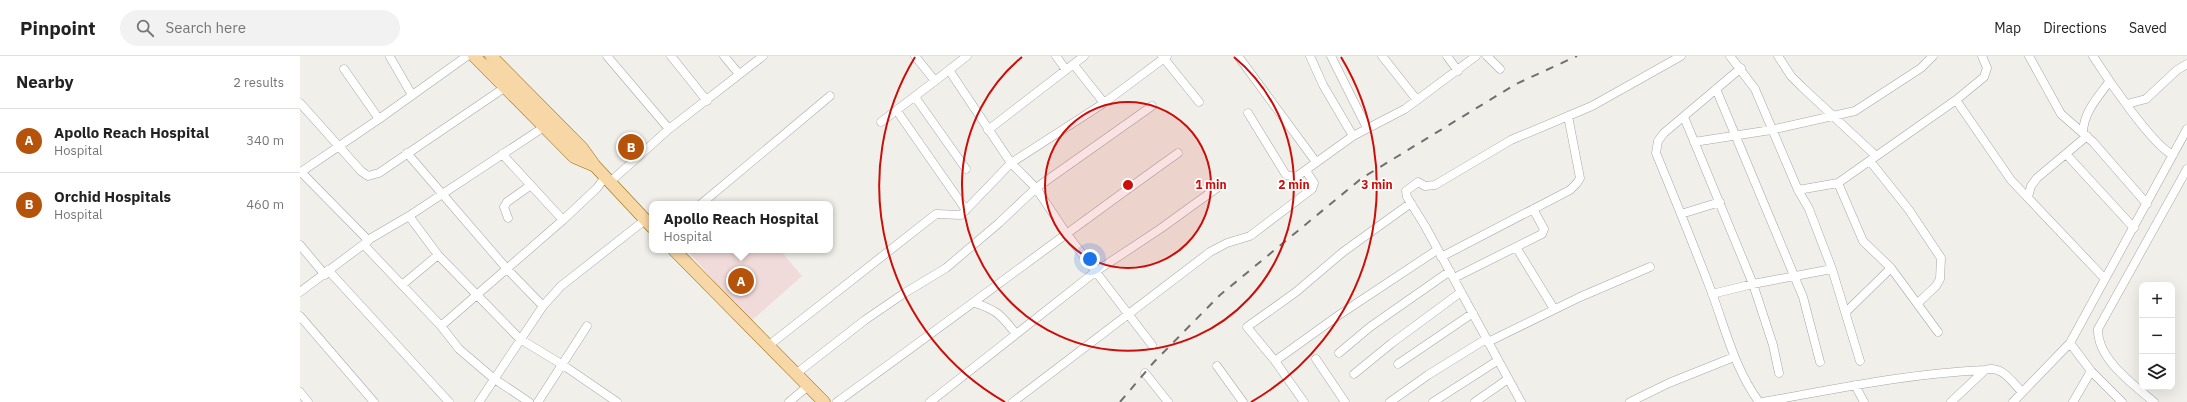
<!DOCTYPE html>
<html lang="en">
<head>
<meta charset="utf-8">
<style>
  :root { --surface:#fff; --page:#f2f2f2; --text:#222; --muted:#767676; --line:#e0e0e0; --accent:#b45309 }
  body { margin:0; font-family:"IBM Plex Sans",sans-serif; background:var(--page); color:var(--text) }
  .controls { position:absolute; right:12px; bottom:12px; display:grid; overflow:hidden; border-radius:8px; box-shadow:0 4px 16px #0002 }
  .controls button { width:36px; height:36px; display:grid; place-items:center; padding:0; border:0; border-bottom:1px solid var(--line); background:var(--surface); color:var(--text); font:20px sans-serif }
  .you { position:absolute; left:790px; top:203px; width:14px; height:14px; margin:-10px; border:3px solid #fff; border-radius:50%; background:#1a73e8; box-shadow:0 0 0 6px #1a73e833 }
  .badge { display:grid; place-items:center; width:26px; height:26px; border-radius:50%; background:var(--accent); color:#fff; font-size:13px; font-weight:700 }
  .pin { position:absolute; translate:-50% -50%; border:2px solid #fff; box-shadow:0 1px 4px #0006 }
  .popup { position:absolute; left:349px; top:145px; width:184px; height:52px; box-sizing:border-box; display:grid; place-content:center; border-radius:8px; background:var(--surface); filter:drop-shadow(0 1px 3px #0005); font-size:13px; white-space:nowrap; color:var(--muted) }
  .popup b { font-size:15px; color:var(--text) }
  .popup::after { content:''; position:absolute; left:50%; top:100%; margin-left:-8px; border:8px solid transparent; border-top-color:var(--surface) }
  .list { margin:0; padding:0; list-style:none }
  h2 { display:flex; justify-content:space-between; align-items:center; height:52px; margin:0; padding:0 16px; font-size:17px }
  h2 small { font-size:13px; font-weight:400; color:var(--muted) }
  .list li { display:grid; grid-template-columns:26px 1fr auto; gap:12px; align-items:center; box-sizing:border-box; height:64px; padding:0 16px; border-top:1px solid var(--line) }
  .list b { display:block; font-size:15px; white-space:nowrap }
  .list p { margin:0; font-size:13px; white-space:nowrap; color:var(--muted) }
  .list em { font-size:13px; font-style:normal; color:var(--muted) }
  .icon { flex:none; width:22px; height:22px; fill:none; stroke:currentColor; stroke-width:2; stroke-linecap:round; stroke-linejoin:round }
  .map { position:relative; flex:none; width:1887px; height:346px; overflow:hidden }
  header { display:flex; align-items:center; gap:24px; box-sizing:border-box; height:56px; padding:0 20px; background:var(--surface); border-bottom:1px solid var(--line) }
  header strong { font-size:19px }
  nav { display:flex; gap:22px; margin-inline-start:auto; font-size:14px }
  .search { width:280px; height:36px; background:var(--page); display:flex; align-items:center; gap:10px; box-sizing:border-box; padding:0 14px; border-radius:22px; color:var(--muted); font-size:15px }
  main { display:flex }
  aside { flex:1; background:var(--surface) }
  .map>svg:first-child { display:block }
  .commercial { fill:#f1dbda }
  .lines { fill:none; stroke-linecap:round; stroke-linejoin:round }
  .minor-casing { stroke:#a6a6a6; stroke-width:9 }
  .primary-casing { stroke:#996c07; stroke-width:13 }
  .minor { stroke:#fff; stroke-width:8 }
  .primary { stroke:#f8d7a7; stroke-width:12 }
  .rail { stroke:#707070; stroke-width:2; stroke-dasharray:8 8; stroke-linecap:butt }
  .ring { fill:none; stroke:#cb0e09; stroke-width:2 }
  .centre { fill:#cb0e09; stroke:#fff; stroke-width:2 }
  .ring-label { font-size:12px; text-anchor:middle; font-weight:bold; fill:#cb0e09; stroke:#fff; stroke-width:3.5; stroke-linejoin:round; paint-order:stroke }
</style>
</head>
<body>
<header>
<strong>Pinpoint</strong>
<div class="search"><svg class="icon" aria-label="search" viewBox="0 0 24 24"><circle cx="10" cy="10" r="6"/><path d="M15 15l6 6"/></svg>Search here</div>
<nav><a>Map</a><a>Directions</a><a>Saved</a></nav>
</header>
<main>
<aside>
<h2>Nearby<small>2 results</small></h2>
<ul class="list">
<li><span class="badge">A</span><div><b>Apollo Reach Hospital</b><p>Hospital</p></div><em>340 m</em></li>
<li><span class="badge">B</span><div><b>Orchid Hospitals</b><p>Hospital</p></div><em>460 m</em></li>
</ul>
</aside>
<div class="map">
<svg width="1887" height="346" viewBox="0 0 1887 346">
  <rect width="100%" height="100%" fill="#f1efe9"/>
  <path class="commercial" d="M387,194H480L502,220L450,266Z"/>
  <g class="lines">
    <defs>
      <path id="minor" d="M167,0L79,63L1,116L68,184L109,160L247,69
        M307,0L369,73
        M371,0L407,45
        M424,0L439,18
        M615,0L635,25L649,14L711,107L736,132L766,177L852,289
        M756,0L766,14
        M862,0L899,46
        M938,0L1016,106
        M1010,0L1023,29L1053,80
        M1031,0L1067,72
        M1082,0L1117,44
        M1147,0L1158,15
        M1187,0L1200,13
        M1430,0L1455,33L1498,134L1509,153L1532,213L1560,305
        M1478,0L1491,20L1502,31L1576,100
        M1729,0L1761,58L1793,86L1847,148
        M1793,0C1807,22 1852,89 1873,99
        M90,1L112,39
        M774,9L804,47
        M1441,12L1364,77L1358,85L1356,97C1375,143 1394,190 1412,237C1426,275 1435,313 1459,346
        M44,13L79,63
        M649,14L667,0
        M1416,33L1503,241L1520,306
        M615,41L666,113
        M1656,44L1711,124L1805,223
        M0,47L61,115L68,120L79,117L204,32
        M1827,48L1846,43L1877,14L1887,8
        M597,55L666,154
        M948,57L986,119L996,121L1053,80L1105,53L1176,0
        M1384,61L1453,228L1473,289L1479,317
        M581,66L635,25
        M688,74L784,0
        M1783,77C1783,57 1798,41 1809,26
        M1394,86L1471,74L1555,55L1621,12L1633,0
        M107,97L207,213L243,250L179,346
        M1766,98L1834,172
        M1570,105L1609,154L1641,202L1640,223L1636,230L1618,247
        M310,126L369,73L463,0
        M1538,127L1563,185L1591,212L1638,276
        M1498,134L1538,127L1656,44L1684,21L1687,12L1682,0
        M1728,141L1731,130L1737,122L1787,80
        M401,148L530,40
        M1381,158L1420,146
        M109,160L138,199L220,283L263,309L317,346
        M208,162L204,151L207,146L231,129
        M263,164L297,132L305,121
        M0,189L25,219
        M64,189L141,270L159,293L193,322L229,346
        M1216,191L1254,253
        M1141,201L1270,134L1277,127L1280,122L1268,60
        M28,214L149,346
        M1154,222L1242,178L1244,173L1233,153
        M102,229L138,199
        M0,236L68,185
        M1412,238L1453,228L1532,213
        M675,247C697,254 702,260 716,278
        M243,250L261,230L345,164
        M1546,256L1591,212
        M0,260L74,346
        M141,270L263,164L202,98
        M1188,286L1280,241L1350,211
        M1770,287L1791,315L1822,346
        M468,290L636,158L661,159L711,107L804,47L867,0
        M1039,297L1070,271L1150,215
        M1016,303L1045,346
        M975,305L1039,259L1137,194
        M1098,308L1173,257
        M917,310L943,346
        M497,317L565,264L603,238L646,212L699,167L736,132L852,50
        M845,317L868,346
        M1054,318L1092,287L1161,236
        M1555,329L1564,346
        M0,336L8,346
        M238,346L287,270
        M489,346L508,330
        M537,346C651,264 763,179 878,97
        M630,346L795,216L860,173L921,129
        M713,346L910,196L927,187L950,180L1012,133L1014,127L1006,115
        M1004,346L975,305L947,271L996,236L1043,196L1111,147
        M1090,346L1128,319L1186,283
        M1133,346L1197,305
        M1175,346L1208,323
        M1221,346L1125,170L1107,141L1106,135L1118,126L1125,130L1135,129L1211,84L1292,50L1381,0
        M1330,346L1369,327L1434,301
        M1463,346C1536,333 1611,317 1685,314
        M1651,346L1685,314C1702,309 1711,325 1722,336
        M1713,346L1770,287L1887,73
        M1773,346L1791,315
        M1854,346C1833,328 1797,303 1798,273L1887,113"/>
      <path id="primary" d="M174,0L274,101L295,110
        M191,0L282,92L295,110L352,171
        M374,194L524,346"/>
    </defs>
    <use href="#minor" class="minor-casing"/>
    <use href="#primary" class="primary-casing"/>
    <use href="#minor" class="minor"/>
    <use href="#primary" class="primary"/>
    <path class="rail" d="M820,346L854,306L920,239L1062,122L1216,28L1277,0"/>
  </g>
  <circle cx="828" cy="129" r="83" fill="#cb0e09" fill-opacity=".12"/>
  <g class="ring">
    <circle cx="828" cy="129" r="83"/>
    <path d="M934 1A166 166 0 1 1 722 1"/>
    <path d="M705 346A249 249 0 0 1 615 1M1041 1A249 249 0 0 1 951 346"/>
  </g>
  <circle cx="828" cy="129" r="6" class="centre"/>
  <g class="ring-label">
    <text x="911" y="133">1 min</text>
    <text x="994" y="133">2 min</text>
    <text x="1077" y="133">3 min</text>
  </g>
</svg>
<div class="controls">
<button>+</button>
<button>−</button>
<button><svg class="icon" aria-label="layers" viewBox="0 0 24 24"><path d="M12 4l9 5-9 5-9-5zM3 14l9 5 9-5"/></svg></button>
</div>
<div class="you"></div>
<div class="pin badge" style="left:441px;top:225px">A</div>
<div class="popup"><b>Apollo Reach Hospital</b>Hospital</div>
<div class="pin badge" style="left:331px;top:91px">B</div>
</div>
</main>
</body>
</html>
